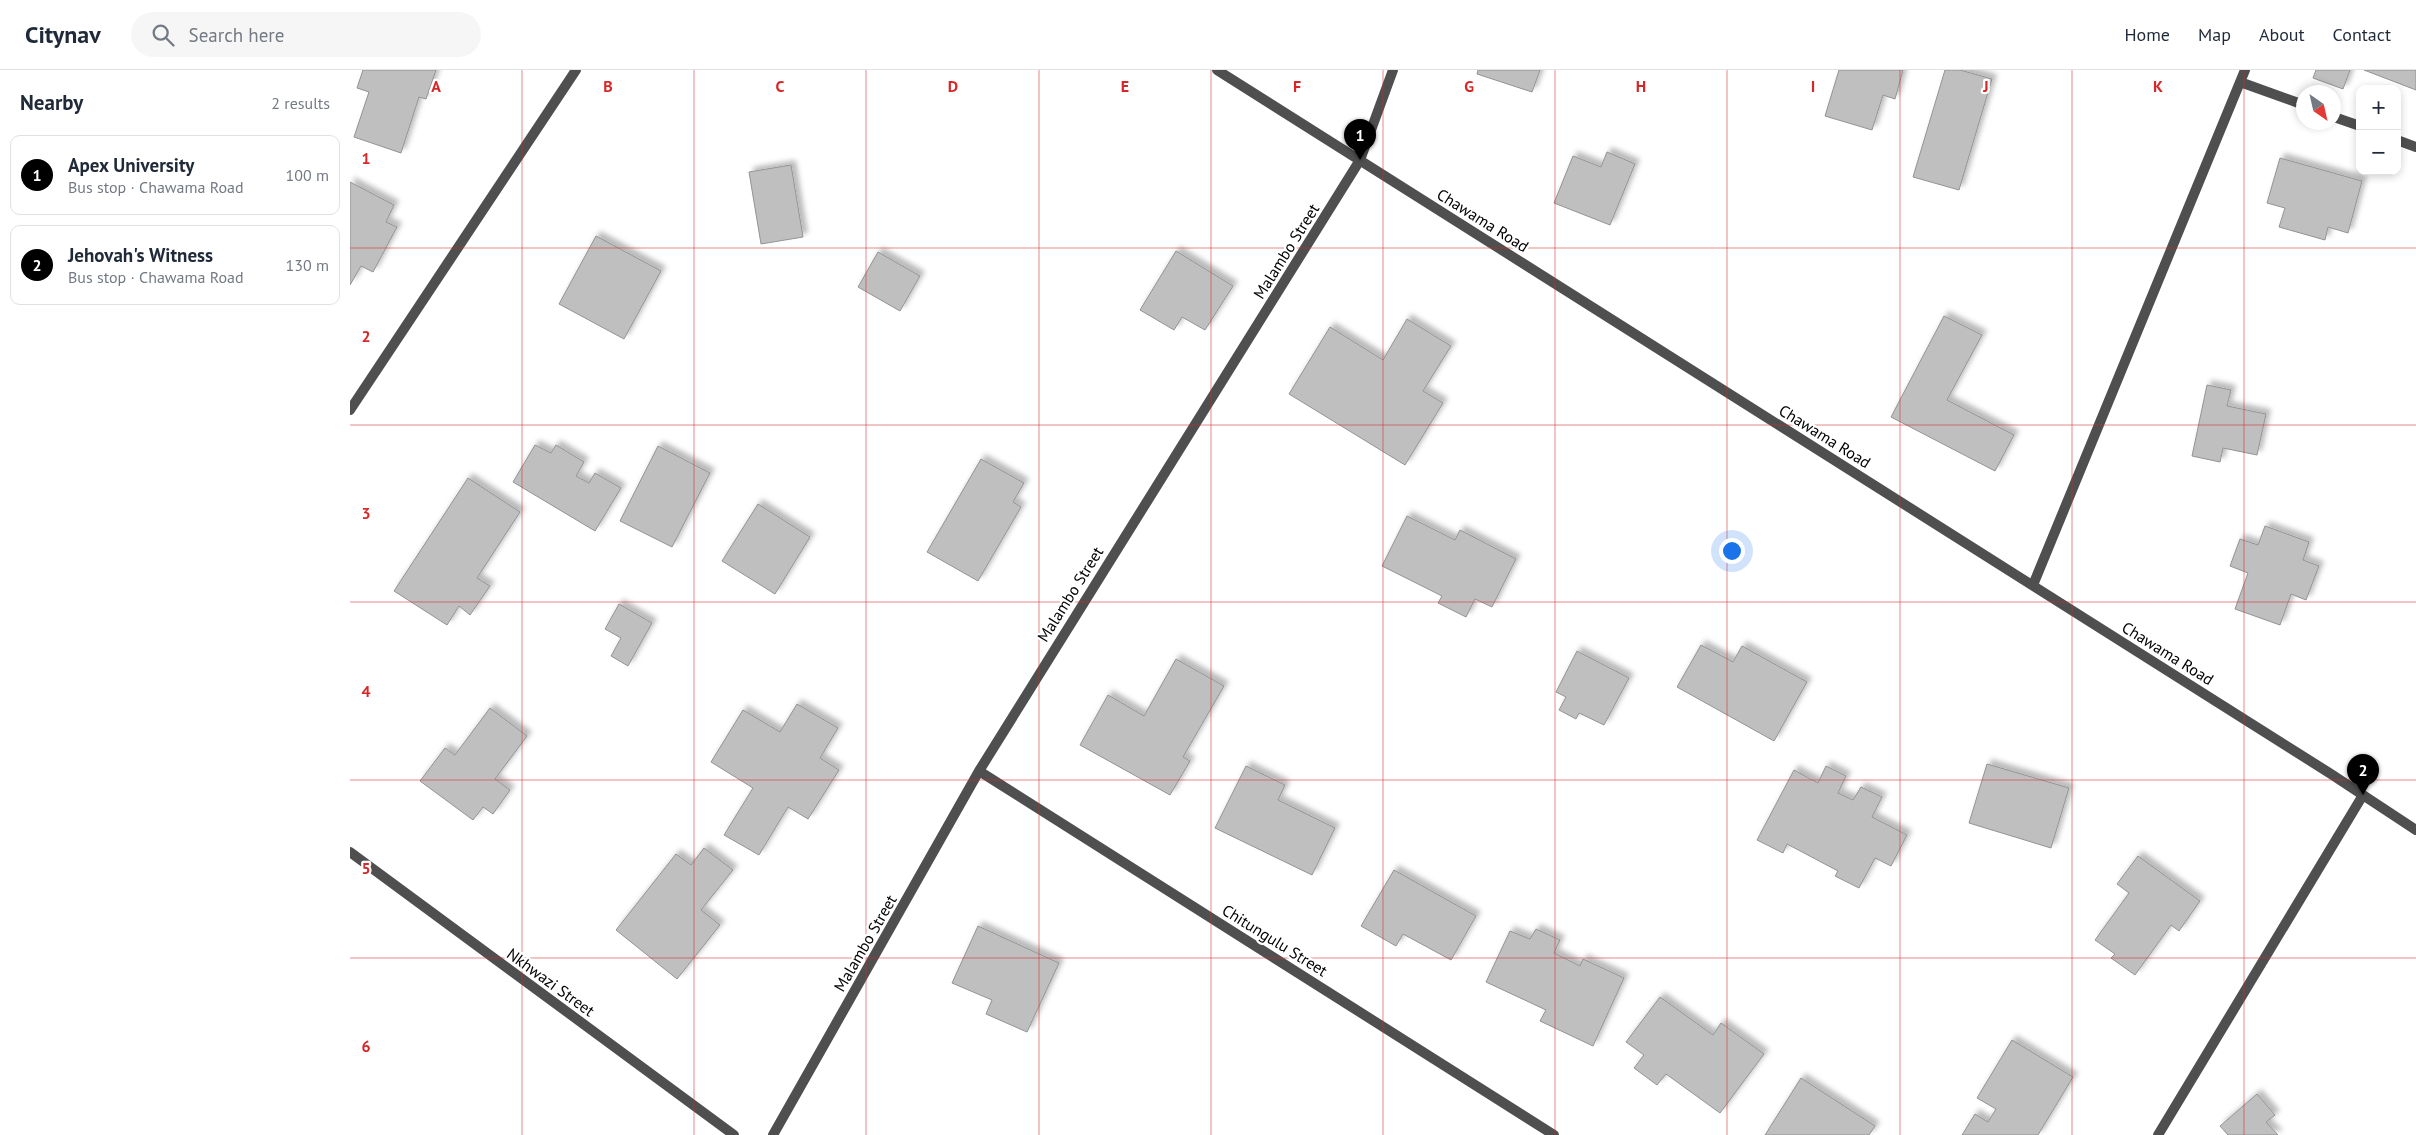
<!DOCTYPE html>
<html lang="en">
<head>
<meta charset="utf-8">
<style>
  :root { --surface:#fff; --page:#f6f6f7; --text:#1f2937; --muted:#747a83; --line:#e0e1e3; --accent:#000 }
  body { margin:0; font-family:"PT Sans",sans-serif; background:var(--page); color:var(--text) }
  .controls { position:absolute; right:15px; top:15px; display:grid; overflow:hidden; border-radius:10px; box-shadow:0 2px 8px #0003 }
  .controls button { width:45px; height:45px; display:grid; place-items:center; padding:0; border:0; border-bottom:1px solid var(--line); background:var(--surface); color:var(--text); font:25px sans-serif }
  .compass { position:absolute; left:1946px; top:15px; width:45px; height:45px; border-radius:50%; background:var(--surface); box-shadow:0 2px 8px #0003; rotate:146deg }
  .you { position:absolute; left:1381px; top:480px; width:18px; height:18px; margin:-12px; border:4px solid #fff; border-radius:50%; background:#1a73e8; box-shadow:0 0 0 8px #1a73e833 }
  .badge { display:grid; place-items:center; width:32px; height:32px; border-radius:50%; background:var(--accent); color:#fff; font-size:16px; font-weight:700 }
  .pin { position:absolute; translate:-50% -41px; filter:drop-shadow(0 1px 2px #0008) }
  .pin::after { content:''; position:absolute; top:26px; width:18px; height:15px; background:inherit; clip-path:polygon(0 0,100% 0,50% 100%) }
  .list { margin:0; padding:0; list-style:none }
  h2 { display:flex; justify-content:space-between; align-items:center; height:65px; margin:0; padding:0 20px; font-size:21px }
  h2 small { font-size:16px; font-weight:400; color:var(--muted) }
  .list li { display:grid; grid-template-columns:32px 1fr auto; gap:15px; align-items:center; box-sizing:border-box; height:80px; margin:0 10px 10px; padding:0 10px; border:1px solid var(--line); border-radius:10px }
  .list b { display:block; font-size:19px; white-space:nowrap }
  .list p { margin:0; font-size:16px; white-space:nowrap; color:var(--muted) }
  .list em { font-size:16px; font-style:normal; color:var(--muted) }
  .icon { flex:none; width:28px; height:28px; fill:none; stroke:currentColor; stroke-width:2; stroke-linecap:round; stroke-linejoin:round }
  .map { position:relative; flex:none; width:2066px; height:1065px; overflow:hidden }
  header { display:flex; align-items:center; gap:30px; box-sizing:border-box; height:70px; padding:0 25px; background:var(--surface); border-bottom:1px solid var(--line) }
  header strong { font-size:24px }
  nav { display:flex; gap:28px; margin-inline-start:auto; font-size:18px }
  .search { width:350px; height:45px; background:var(--page); display:flex; align-items:center; gap:12px; box-sizing:border-box; padding:0 18px; border-radius:28px; color:var(--muted); font-size:19px }
  main { display:flex }
  aside { flex:1; background:var(--surface) }
  .map>svg:first-child { display:block }
  .building { fill:#bfbfbf; stroke:#939393; filter:url(#shadow) }
  .lines { fill:none; stroke-linecap:round; stroke-linejoin:round }
  .minor { stroke:#4f4f4f; stroke-width:10 }
  .grid { fill:none; stroke:#d62828; stroke-width:1; stroke-opacity:0.55 }
  .labels { text-anchor:middle; stroke-width:4.5; stroke-linejoin:round; paint-order:stroke }
  .street-label { font-size:16px; fill:#000; stroke:#fff }
  .grid-label { font-size:16px; text-anchor:middle; font-weight:bold; fill:#d62828; stroke:#fff; stroke-width:4.5; stroke-linejoin:round; paint-order:stroke }
</style>
</head>
<body>
<header>
<strong>Citynav</strong>
<div class="search"><svg class="icon" aria-label="search" viewBox="0 0 24 24"><circle cx="10" cy="10" r="6"/><path d="M15 15l6 6"/></svg>Search here</div>
<nav><a>Home</a><a>Map</a><a>About</a><a>Contact</a></nav>
</header>
<main>
<aside>
<h2>Nearby<small>2 results</small></h2>
<ul class="list">
<li><span class="badge">1</span><div><b>Apex University</b><p>Bus stop · Chawama Road</p></div><em>100 m</em></li>
<li><span class="badge">2</span><div><b>Jehovah's Witness</b><p>Bus stop · Chawama Road</p></div><em>130 m</em></li>
</ul>
</aside>
<div class="map">
<svg width="2066" height="1065" viewBox="0 0 2066 1065">
  <defs>
    <filter id="shadow"><feDropShadow dx="4.5" dy="-4.5" stdDeviation="2.5" flood-color="#0004"/></filter>
  </defs>
  <rect width="100%" height="100%" fill="#fff"/>
  <path class="building" d="M13,0H86L76,29L69,27L51,83L4,67L19,22L7,18Z
    M1128,0H1190L1182,22L1127,4Z
    M1489,0H1553L1545,29L1533,25L1522,60L1475,46Z
    M1595,0H1610L1642,9L1609,120L1563,107Z
    M1966,0H2000L1993,19L1963,8Z
    M2014,0H2066V20Z
    M1257,82L1285,94L1260,155L1204,133L1223,86L1251,97Z
    M1930,88L2012,111L1998,163L1978,157L1975,170L1929,157L1935,138L1917,133Z
    M441,95L453,167L411,174L399,102Z
    M0,112L44,135L36,152L47,157L23,202L11,196L0,215Z
    M246,166L311,201L274,269L209,234Z
    M826,181L883,216L855,260L832,247L824,260L790,240Z
    M528,182L570,206L550,241L508,217Z
    M1594,246L1632,265L1597,330L1664,365L1645,401L1541,347Z
    M1057,249L1101,276L1073,321L1093,333L1055,395L939,324L980,257L1033,290Z
    M1857,315L1881,320L1877,336L1916,344L1907,385L1873,378L1870,392L1842,386Z
    M185,375L201,383L206,375L234,392L226,406L239,413L245,403L271,418L245,461L163,412Z
    M308,376L360,403L322,477L270,451Z
    M631,389L674,413L663,432L671,437L628,511L577,482Z
    M118,408L170,442L127,508L140,516L120,545L109,536L97,555L44,521Z
    M408,434L460,467L425,524L372,491Z
    M1057,446L1105,470L1110,460L1166,489L1142,537L1125,529L1116,547L1088,533L1092,526L1032,496Z
    M1915,456L1959,472L1953,490L1969,496L1956,530L1941,524L1930,555L1885,539L1898,503L1880,496L1890,469L1908,475Z
    M269,534L302,553L278,596L261,586L271,568L255,559Z
    M1351,575L1383,592L1392,576L1457,612L1424,671L1327,617Z
    M1227,581L1279,608L1254,655L1229,643L1226,649L1209,640L1216,627L1206,622Z
    M826,589L874,616L833,687L840,691L820,725L730,675L758,625L794,646Z
    M447,634L488,658L470,688L489,700L458,749L438,737L409,785L374,765L403,718L361,692L393,640L430,662Z
    M140,638L177,666L145,709L160,720L143,744L133,737L123,750L70,711L95,678L105,685Z
    M1637,694L1719,718L1701,778L1619,753Z
    M896,696L935,715L928,730L985,758L962,805L865,758Z
    M1476,696L1496,706L1488,723L1503,730L1511,717L1532,727L1522,747L1557,765L1541,796L1525,788L1509,818L1485,806L1488,801L1437,774L1433,783L1407,770L1444,700L1468,713Z
    M354,778L383,800L351,840L370,855L327,909L266,860L326,784L341,795Z
    M1788,786L1850,831L1829,861L1821,855L1785,905L1761,888L1765,884L1745,870L1779,823L1767,814Z
    M1044,800L1126,846L1101,890L1053,864L1046,876L1011,856Z
    M628,856L709,893L677,962L636,944L642,930L602,913Z
    M1186,859L1210,870L1204,883L1230,896L1233,889L1274,908L1243,976L1190,951L1196,940L1136,912L1160,861L1180,869Z
    M1310,927L1363,965L1371,953L1414,984L1370,1043L1316,1004L1307,1015L1284,998L1294,985L1276,972Z
    M1662,970L1723,1007L1688,1065H1612L1625,1044L1638,1052L1646,1039L1627,1028Z
    M1451,1008L1525,1056L1519,1065H1415Z
    M1907,1024L1925,1045L1916,1052L1928,1065H1878L1870,1056Z"/>
  <g class="lines">
    <path class="minor" d="M867,0L1981,704L2066,760
      M1890,12L1954,35
      M1984,47L2010,56
      M2047,70L2066,77
      M0,340L226,0
      M1683,515L1895,0
      M629,701L1204,1065
      M0,782L384,1065
      M423,1065L629,701L1010,90L1043,0
      M1808,1065L2013,725"/>
  </g>
  <path class="grid" d="M172,0V1065M344,0V1065M516,0V1065M689,0V1065M861,0V1065M1033,0V1065M1205,0V1065M1377,0V1065M1550,0V1065M1722,0V1065M1894,0V1065M0,178H2066M0,355H2066M0,532H2066M0,710H2066M0,888H2066"/>
  <g class="labels">
    <g class="street-label">
      <text transform="translate(1133 150) rotate(32)" y="6">Chawama Road</text>
      <text transform="translate(936 181) rotate(-58)" y="6">Malambo Street</text>
      <text transform="translate(1475 366) rotate(32)" y="6">Chawama Road</text>
      <text transform="translate(720 524) rotate(-58)" y="6">Malambo Street</text>
      <text transform="translate(1818 583) rotate(32)" y="6">Chawama Road</text>
      <text transform="translate(925 870) rotate(32)" y="6">Chitungulu Street</text>
      <text transform="translate(515 873) rotate(-60)" y="6">Malambo Street</text>
      <text transform="translate(201 912) rotate(36)" y="6">Nkhwazi Street</text>
    </g>
  </g>
  <g class="grid-label">
    <text x="86" y="22">A</text>
    <text x="258" y="22">B</text>
    <text x="430" y="22">C</text>
    <text x="603" y="22">D</text>
    <text x="775" y="22">E</text>
    <text x="947" y="22">F</text>
    <text x="1119" y="22">G</text>
    <text x="1291" y="22">H</text>
    <text x="1463" y="22">I</text>
    <text x="1636" y="22">J</text>
    <text x="1808" y="22">K</text>
    <text x="16" y="94">1</text>
    <text x="16" y="272">2</text>
    <text x="16" y="449">3</text>
    <text x="16" y="627">4</text>
    <text x="16" y="804">5</text>
    <text x="16" y="982">6</text>
  </g>
</svg>
<div class="controls">
<button>+</button>
<button>−</button>
</div>
<svg class="compass" viewBox="-18 -18 36 36"><path d="M0-13l5 13h-10z" fill="#e53935"/><path d="M0 13l5-13h-10z" fill="#747a83"/></svg>
<div class="you"></div>
<div class="pin badge" style="left:1010px;top:90px">1</div>
<div class="pin badge" style="left:2013px;top:725px">2</div>
</div>
</main>
</body>
</html>
